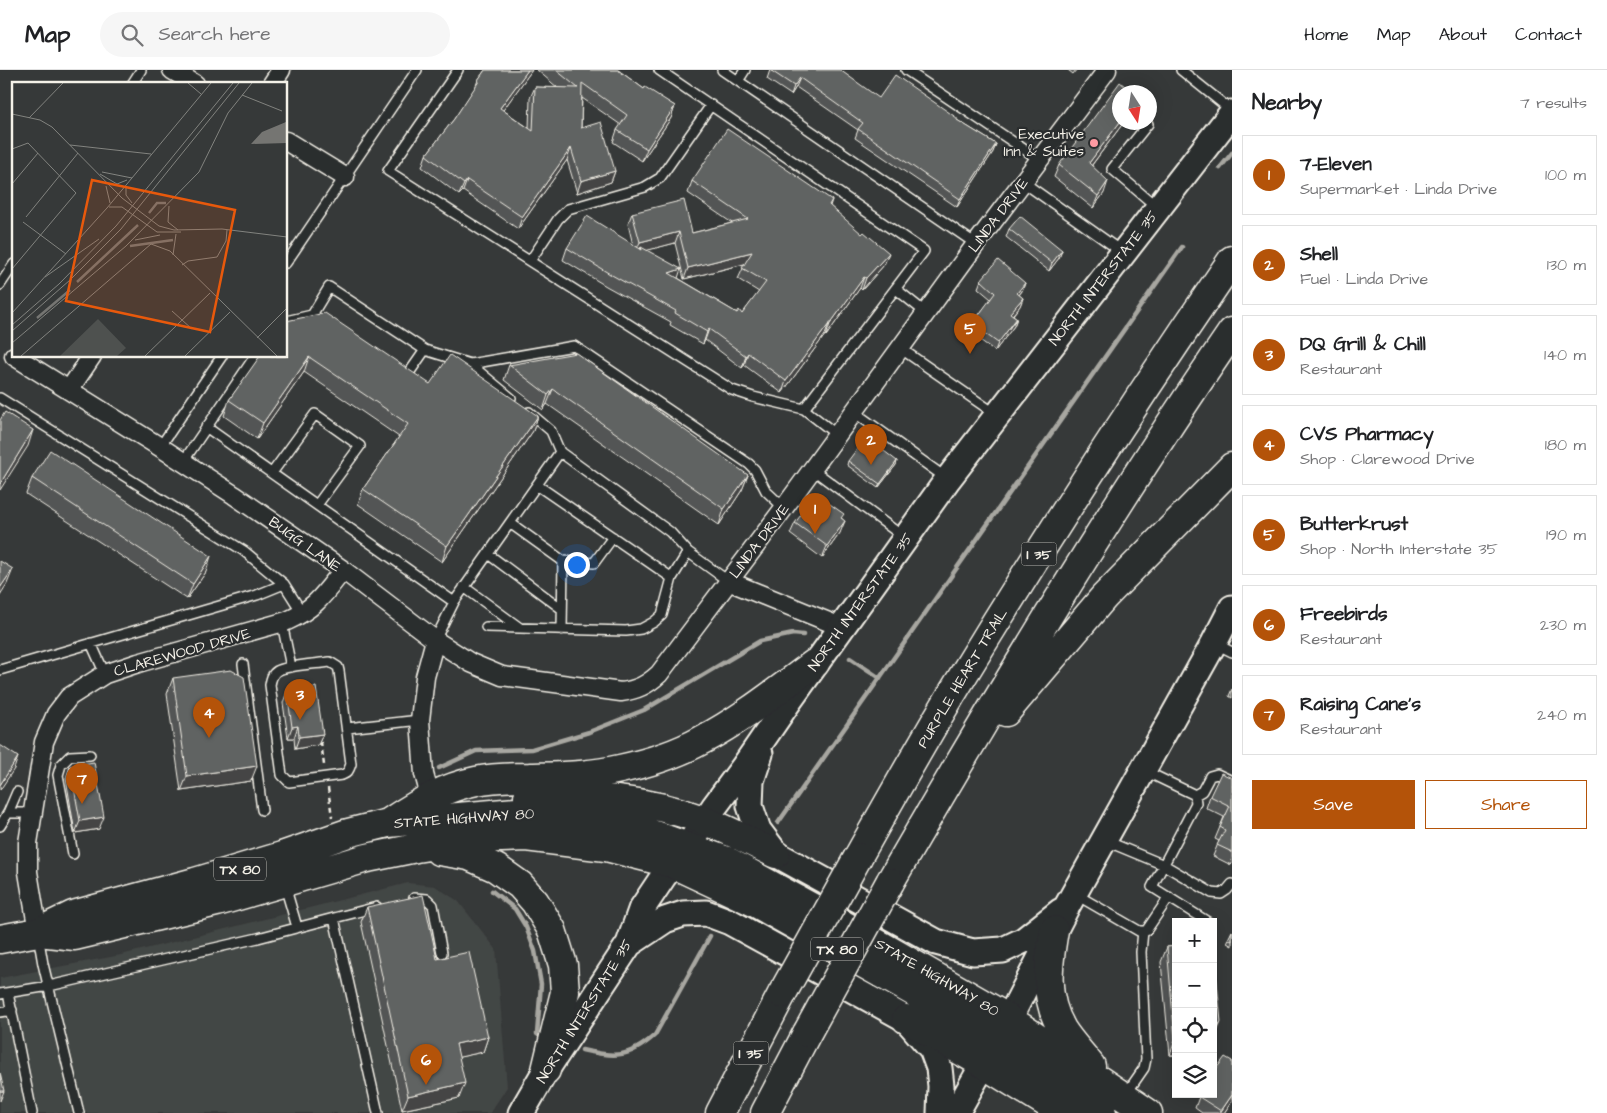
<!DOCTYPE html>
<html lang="en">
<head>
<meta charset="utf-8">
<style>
  :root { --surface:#fff; --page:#f6f6f6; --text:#202124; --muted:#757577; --line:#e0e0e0; --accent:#b45309 }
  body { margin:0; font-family:"Architects Daughter",sans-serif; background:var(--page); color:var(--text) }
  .controls { position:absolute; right:15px; bottom:15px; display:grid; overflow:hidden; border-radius:0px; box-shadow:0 5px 20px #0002 }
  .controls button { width:45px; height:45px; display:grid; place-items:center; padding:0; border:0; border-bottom:1px solid var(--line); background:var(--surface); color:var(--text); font:25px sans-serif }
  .compass { position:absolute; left:1112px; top:15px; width:45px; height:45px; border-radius:50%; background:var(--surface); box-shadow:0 5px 20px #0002; rotate:168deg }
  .you { position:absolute; left:576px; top:494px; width:18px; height:18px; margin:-12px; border:4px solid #fff; border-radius:50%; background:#1a73e8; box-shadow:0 0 0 8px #1a73e833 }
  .badge { display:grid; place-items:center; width:32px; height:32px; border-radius:50%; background:var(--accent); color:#fff; font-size:16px; font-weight:700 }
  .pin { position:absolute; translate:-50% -41px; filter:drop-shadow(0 1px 2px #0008) }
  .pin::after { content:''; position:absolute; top:26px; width:18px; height:15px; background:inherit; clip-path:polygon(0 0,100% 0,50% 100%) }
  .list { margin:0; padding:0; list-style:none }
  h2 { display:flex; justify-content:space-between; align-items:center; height:65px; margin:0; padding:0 20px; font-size:21px }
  h2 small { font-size:16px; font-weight:400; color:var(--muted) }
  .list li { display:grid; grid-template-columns:32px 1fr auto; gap:15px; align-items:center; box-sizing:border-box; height:80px; margin:0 10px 10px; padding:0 10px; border:1px solid var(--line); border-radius:0px }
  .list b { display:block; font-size:19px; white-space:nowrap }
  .list p { margin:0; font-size:16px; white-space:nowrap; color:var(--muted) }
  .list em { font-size:16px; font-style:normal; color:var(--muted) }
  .actions { display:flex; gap:10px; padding:15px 20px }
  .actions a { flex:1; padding:11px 0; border:1px solid var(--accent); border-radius:0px; text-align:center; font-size:18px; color:var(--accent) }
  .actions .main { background:var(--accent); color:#fff }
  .icon { flex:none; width:28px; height:28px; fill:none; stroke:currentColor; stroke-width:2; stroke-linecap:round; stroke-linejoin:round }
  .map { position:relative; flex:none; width:1232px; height:1043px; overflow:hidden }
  header { display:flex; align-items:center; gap:30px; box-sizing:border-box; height:70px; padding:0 25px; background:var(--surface); border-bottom:1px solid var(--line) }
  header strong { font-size:24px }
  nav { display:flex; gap:28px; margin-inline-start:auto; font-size:18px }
  .search { width:350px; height:45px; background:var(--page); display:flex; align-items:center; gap:12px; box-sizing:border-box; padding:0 18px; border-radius:28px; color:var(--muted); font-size:19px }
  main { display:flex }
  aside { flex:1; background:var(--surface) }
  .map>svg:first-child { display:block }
  .built { fill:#434645 }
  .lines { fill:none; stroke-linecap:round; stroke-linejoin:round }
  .stream { stroke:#a8a7a1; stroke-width:4.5 }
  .service-casing { stroke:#f4f1e8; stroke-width:12 }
  .minor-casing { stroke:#f4f1e8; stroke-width:21 }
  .secondary-casing { stroke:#f4f1e8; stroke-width:29 }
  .primary-casing { stroke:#f4f1e8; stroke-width:31 }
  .motorway-casing { stroke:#f4f1e8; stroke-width:31 }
  .path { stroke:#f4f1e8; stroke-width:2.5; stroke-dasharray:5 4; stroke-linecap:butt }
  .service { stroke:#2a2d2e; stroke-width:9 }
  .minor { stroke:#2a2d2e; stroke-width:18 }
  .secondary { stroke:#2a2d2e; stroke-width:25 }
  .primary { stroke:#2a2d2e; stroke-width:28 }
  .motorway { stroke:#2a2d2e; stroke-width:28 }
  .motorway-bridge-casing { stroke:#f4f1e8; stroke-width:31; stroke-linecap:butt }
  .motorway-bridge { stroke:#2a2d2e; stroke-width:28 }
  .wall { fill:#535554; stroke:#f4f1e8; fill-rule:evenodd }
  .shaded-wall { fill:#444545; stroke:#f4f1e8 }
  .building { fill:#616362; stroke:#f4f1e8 }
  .poi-dot { fill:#ff9aa2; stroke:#2a2d2e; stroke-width:2 }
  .labels { text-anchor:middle; stroke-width:4.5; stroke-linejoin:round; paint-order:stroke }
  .shield { fill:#2a2d2e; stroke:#b7b6b0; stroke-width:1 }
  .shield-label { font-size:14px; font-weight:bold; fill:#f4f1e8 }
  .poi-label { font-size:15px; fill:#f4f1e8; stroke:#2a2d2e; text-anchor:end }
  .street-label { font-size:15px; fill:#f4f1e8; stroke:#2a2d2e }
  .inset-river { fill:none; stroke:#757572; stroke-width:2.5 }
  .inset-road { fill:none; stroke:#82837f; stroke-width:1 }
  .view { fill:#e8590c; fill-opacity:0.15; stroke:#e8590c; stroke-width:2.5 }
  .inset-edge { fill:none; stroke:#f4f1e8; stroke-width:2.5 }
</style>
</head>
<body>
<header>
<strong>Map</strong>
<div class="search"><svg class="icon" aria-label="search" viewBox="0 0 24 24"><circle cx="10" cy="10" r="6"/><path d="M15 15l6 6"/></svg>Search here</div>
<nav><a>Home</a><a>Map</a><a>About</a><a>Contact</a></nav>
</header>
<main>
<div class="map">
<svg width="1232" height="1043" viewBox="0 0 1232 1043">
  <rect width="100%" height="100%" fill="#363939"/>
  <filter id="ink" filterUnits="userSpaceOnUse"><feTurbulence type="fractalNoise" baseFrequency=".02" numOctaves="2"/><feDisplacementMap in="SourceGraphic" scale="10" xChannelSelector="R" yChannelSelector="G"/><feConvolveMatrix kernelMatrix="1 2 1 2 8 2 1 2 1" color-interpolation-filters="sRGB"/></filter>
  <g filter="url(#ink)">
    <path class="built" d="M408,813L435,816L458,831L496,879L507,1017L490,1043H0V908L121,885Z"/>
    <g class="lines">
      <path class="stream" d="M1220,98L1232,83
        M850,588L880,608
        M439,698L476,681L532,679L589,662L644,640L760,571L793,564L803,565
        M778,753L1182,177
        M492,821L515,839L526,857L535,881L541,914L537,964L544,969
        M582,980C615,987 628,989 655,965L710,866"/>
      <defs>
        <path id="service" d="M458,0L388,101L732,320L753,327L804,339L837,365
          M659,0L924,181L804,339
          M722,0L976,174
          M906,0L1040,90
          M1181,0L1232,41
          M738,11L745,0
          M132,14L141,0
          M1148,54L1112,99L1158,138
          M1023,112L1122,182
          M530,191L558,149L568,139L645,117L660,108L711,35
          M286,193L417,0
          M0,215L14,194
          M896,219L926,243
          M312,245L329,217L425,280L470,294L511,328
          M286,251L312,245L316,247
          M900,278L997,345
          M470,294L574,276L749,394L755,400L766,421L784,438
          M409,303L425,280
          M0,328L244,481L284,514L303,544
          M529,342L551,361L560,382L670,462L688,482L728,511
          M854,342L946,408
          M206,357L454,532
          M160,377L222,286
          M183,392L255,286
          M812,399L905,468
          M272,403L315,344L360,376L317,435
          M537,415L672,508
          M510,453L563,491
          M488,484L562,539
          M464,517L520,558
          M282,553L291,597
          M486,557L626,561L641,559L654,552L662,545L672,508L688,482
          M562,560L563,491L594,493L613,467
          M435,570L454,532L560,382
          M91,573L105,604
          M1214,573L1232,582
          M330,592L338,597L339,601L351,694C349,700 348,703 342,705L289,712L282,705L270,615C271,609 272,604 277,601C287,595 318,594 330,592Z
          M243,594L262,740
          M0,600L257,525L284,514
          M347,658L420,650
          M1145,701L1195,725L1202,721L1210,706L1217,704L1232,711
          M1195,725L1196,733L1152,817L1208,852
          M8,743L17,722
          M0,756L8,743H32
          M1106,771L1164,795L1212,823L1221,824L1227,820L1232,814
          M73,784L58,705L61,695L70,686L90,685
          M285,816L297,857
          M1075,824L1139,861H1146L1169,827
          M414,828L427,829L433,835L442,883
          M334,848L377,837
          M38,865L43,894L79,1043
          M8,923L32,1043
          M0,924L49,916L258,868L334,848L378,1043
          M0,942L12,940
          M1126,1024L1144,998L1146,989L1141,882L1143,861"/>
        <path id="minor" d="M172,0L195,14
          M272,14L281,0
          M286,71L345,107
          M14,286L160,377L234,425L343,500L435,570L471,593L502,606L621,622C637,620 647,615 659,604L784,438L976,174L1107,0
          M69,320L92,286
          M728,511L841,557
          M435,570L425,607L420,650L424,704L430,726L437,735
          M38,862L28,802V773L44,672L56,644L69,627L105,604L138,593L287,551C316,538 324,524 343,500"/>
        <path id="secondary" d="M760,684L751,711L750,736L758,760L776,784L936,872L973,882L1003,880L1024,870L1061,841
          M629,874L665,850L683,844L706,843L730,852L906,949L932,979L939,998L941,1016L940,1043
          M521,1043L546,1000L629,874L641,840L663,807L688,776L714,737L743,698L787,634L948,409L1232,43
          M956,1043L1009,949L1066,838L1214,573L1232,538"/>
        <path id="primary" d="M528,727C590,726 644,728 703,750C728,759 752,773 776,784
          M391,751C421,732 442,718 476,711C494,707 512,707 529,707C560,706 590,706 620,699C648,693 677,684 702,670C742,649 778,620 815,593
          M439,781L469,786L496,798L520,815L535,832L552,860L563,895L565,922L546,1000
          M1054,860C1048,895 1043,926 1062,959C1070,972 1082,984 1091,996
          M39,862L75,866L217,832L367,788L416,778L473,769L526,767L606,777L673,794L754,832L953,944L1102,1043
          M0,869L38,862L73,845L195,812L282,786L348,763L388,753L516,742L553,744L597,751L643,761L727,791L882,876L1009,949L1148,1043
          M906,949L985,995L1063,1043"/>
        <path id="motorway" d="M1006,642L1104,527L1232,397
          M858,787C890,730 922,673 956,617C1044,472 1136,330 1232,190
          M890,812C998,625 1110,440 1232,262
          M720,1043L782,924
          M765,1043L807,963"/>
      </defs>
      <use href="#service" class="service-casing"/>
      <use href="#minor" class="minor-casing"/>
      <use href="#secondary" class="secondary-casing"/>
      <use href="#primary" class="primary-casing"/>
      <use href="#motorway" class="motorway-casing"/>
      <path class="path" d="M321,672L324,695
        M328,718L332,747"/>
      <use href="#service" class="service"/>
      <use href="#minor" class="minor"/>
      <use href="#secondary" class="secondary"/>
      <use href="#primary" class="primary"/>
      <use href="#motorway" class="motorway"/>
      <defs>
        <path id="motorway-bridge" d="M782,924L858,787
          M807,963L890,812"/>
      </defs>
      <use href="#motorway-bridge" class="motorway-bridge-casing"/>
      <use href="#motorway-bridge" class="motorway-bridge"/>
    </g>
    <path class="wall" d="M485,0H532L503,40L529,58L530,28L535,17L558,18L537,0H618L644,19L675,36L671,48L642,91L613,72L617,60L621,55L582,28L581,58L615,101L611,112L577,123L567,90L518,159L463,121L459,125L422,97L426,85L454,49L475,18L478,10Z
      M770,0L879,28L957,50L996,74L993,82L957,137L855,68L858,60L796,17L791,25L767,9Z
      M1068,0H1076L1073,4Z
      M1120,52H1124L1092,95L1104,123L1093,138L1054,107L1059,95Z
      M692,111L832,130L830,136L884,195L862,220L860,218L826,266L825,265L782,323L744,295L742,298L705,270L703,274L670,255L671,252L606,216L563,190L567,178L633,175L628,154L632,143L692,163L732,153L688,123ZM675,173L684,209L745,194L738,209L759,222L742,244L737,243L678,208L647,180Z
      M1009,159L1062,180L1059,188L1049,201L1006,167Z
      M981,210L1025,213L1022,221L1019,225L1023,228L1020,236L1013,245L1017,248L1014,256L995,281L969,262L972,254L991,229L978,218Z
      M286,251L430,314L538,346L533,361L442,492L358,434L363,419L399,367L304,302L257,369L224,346L229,330Z
      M509,295L748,405L742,420L719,455L547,334L543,340L504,310Z
      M848,391H897L896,395L878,418L847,395Z
      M32,408L206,502L187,529L26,424Z
      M843,449L840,463L822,488L790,464L795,453Z
      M173,608L251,711L181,721L167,624Z
      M1232,619V628L1229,626Z
      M287,621L323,664L318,675L295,679L294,668H288L283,633Z
      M70,696L99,759L75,763L66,708Z
      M1232,708V794L1231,795L1213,786L1219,771L1215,769L1220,757L1224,747L1206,738L1210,726Z
      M367,837L437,889L488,967L483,982L459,987V1028L402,1040L361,852Z
      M1232,861V876L1227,873Z
      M1176,876V985H1170L1161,892L1167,877Z
      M1232,991V1031L1224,1043H1202L1195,1038L1199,1027Z"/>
    <path class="shaded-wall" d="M528,0H532L496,50L500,38Z
      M800,8L796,17L791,25L794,16Z
      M675,36L671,48L642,91L647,79Z
      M1120,52H1124L1085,104L1089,93Z
      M996,74L993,82L957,137L960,129Z
      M571,78L567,90L518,159L522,147Z
      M615,101L611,112L577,123L581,111Z
      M467,110L463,121L459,125L464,114Z
      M1108,111L1104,123L1093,138L1098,126Z
      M679,162L675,173L641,182L642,180L641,177L639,182L635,183L640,172Z
      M1062,180L1059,188L1049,201L1052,193Z
      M752,182L748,193L684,209L688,198Z
      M889,183L884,195L862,220L866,208Z
      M681,199L677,211L669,203Z
      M864,207L860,218L826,266L830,254Z
      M1025,213L1022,221L1014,231L1017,223Z
      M1023,228L1020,236L1007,251L1010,243Z
      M1017,248L1014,256L995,281L998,273Z
      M829,254L825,265L782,323L786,311Z
      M709,259L705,270L703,274L707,262Z
      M748,283L744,295L742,298L746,286Z
      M309,287L304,302L257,369L263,353Z
      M553,319L547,334L543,340L548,325Z
      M538,346L533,361L442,492L447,476Z
      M33,360L28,376L0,420V414Z
      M897,391L896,395L878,418L880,414Z
      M748,405L742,420L719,455L724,439Z
      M845,451L840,463L822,488L827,476Z
      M211,486L206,502L187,529L193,514Z
      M13,499L7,514L0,525V518Z
      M298,656L294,668H288L292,657Z
      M323,664L318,675L295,679L299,667Z
      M18,687L14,699L0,720V715Z
      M257,696L251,711L181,721L187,706Z
      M104,747L99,759L75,763L80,751Z
      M1221,952L1215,967L1213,969V959Z
      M488,967L483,982L451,989L456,974Z
      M1175,970L1176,985H1170Z
      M465,1013L459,1028L402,1040L408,1026Z
      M0,1021H4L0,1031Z
      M1232,1025V1031L1224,1043H1220Z"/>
    <path class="building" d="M485,0H528L500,38L533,61L535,17L578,18L556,0H618L644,19L645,17L675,36L647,79L617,60L627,45L582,13L581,58L601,52L615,101L581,111L571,78L522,147L467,110L464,114L426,85L454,49L479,11L478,10Z
      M770,0H840L879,28L895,5L957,48V50L996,74L960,129L858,59L863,53L800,8L794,16Z
      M1120,12L1132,22H1120V52L1089,93L1108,111L1098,126L1059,95Z
      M727,59L832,130L829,135L862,164L864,162L889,183L866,208L864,207L830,254H829L786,311L748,283L746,286L709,259L707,262L675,243L676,241L610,204L567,178L587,146L642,180L641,177L681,199L669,203L737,243L739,240L742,244L766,212L742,198L752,182L688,198L679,162L640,172L632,143L684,130L692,163L748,149L692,111Z
      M1020,146L1062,180L1052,193L1009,159Z
      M998,190L1025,213L1017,223L1023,228L1010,243L1017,248L998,273L972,254L995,223L981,210Z
      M325,243L430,314L450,285L538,346L447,476L363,419L408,354L309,287L263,353L229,330L260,286H286V251Z
      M576,283L748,405L724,439L553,319L548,325L509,295Z
      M5,342L33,360L0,414V350Z
      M866,367L897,391L880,414L848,391Z
      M50,380L211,486L193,514L32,408Z
      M814,427L818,430L820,427L844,444L841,448L845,451L827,476L795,453Z
      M0,491L13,499L0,518Z
      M231,600L244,607L257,696L187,706L173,608Z
      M316,617L323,664L299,667L298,656L292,657L287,621Z
      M0,675L18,687L0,715Z
      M94,692L104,747L80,751L70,696Z
      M1221,703L1232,708V782L1217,775L1225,760L1220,757L1230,736L1210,726Z
      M423,825L437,889L469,882L488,967L456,974L465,1013L408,1026L367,837Z
      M1232,861V871L1228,869Z
      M1213,873L1221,952L1213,959Z
      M1176,876V970H1175L1167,877Z
      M1225,987L1232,991V1025L1221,1041L1199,1027L1201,1024H1213V1003Z
      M0,1003L4,1021H0Z"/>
  </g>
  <circle class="poi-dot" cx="1094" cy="73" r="5"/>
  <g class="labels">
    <g class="shield">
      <rect x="1021.5" y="472.5" width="35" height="23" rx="4"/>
      <rect x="214" y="787.5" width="52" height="23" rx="4"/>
      <rect x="811" y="867.5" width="52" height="23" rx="4"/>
      <rect x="733.5" y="971.5" width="35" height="23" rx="4"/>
    </g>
    <g class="shield-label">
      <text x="1039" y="489">I 35</text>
      <text x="240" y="804">TX 80</text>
      <text x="837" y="884">TX 80</text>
      <text x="751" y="988">I 35</text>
    </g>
    <g class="poi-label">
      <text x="1084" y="69">Executive<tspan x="1084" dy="17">Inn &amp; Suites</tspan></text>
    </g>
    <g class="street-label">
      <text transform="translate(998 145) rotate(-53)" y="5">LINDA DRIVE</text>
      <text transform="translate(1103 208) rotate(-52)" y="5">NORTH INTERSTATE 35</text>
      <text transform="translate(759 471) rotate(-53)" y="5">LINDA DRIVE</text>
      <text transform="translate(305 474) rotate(35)" y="5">BUGG LANE</text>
      <text transform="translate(860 532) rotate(-54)" y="5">NORTH INTERSTATE 35</text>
      <text transform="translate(182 582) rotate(-16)" y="5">CLAREWOOD DRIVE</text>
      <text transform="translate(962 608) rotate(-59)" y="5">PURPLE HEART TRAIL</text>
      <text transform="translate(464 748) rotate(-4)" y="5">STATE HIGHWAY 80</text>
      <text transform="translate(937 907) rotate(30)" y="5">STATE HIGHWAY 80</text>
      <text transform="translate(584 941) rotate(-58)" y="5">NORTH INTERSTATE 35</text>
    </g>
  </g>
  <g transform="translate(12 12)">
    <rect width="275" height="275" fill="#363939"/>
    <path d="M86,237L114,266L105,274H48Z" fill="#4e514f"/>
    <path d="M275,35V61L239,62L250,50L274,40Z" fill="#757572"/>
    <path class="inset-river" d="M137,131L145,121H154M118,164L161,158M65,200L126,143M25,236L58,208"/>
    <path class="inset-road" d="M176,1L189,12M230,13L270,29M0,32L28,38L40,45L110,116L147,144L162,148L210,147L275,155M17,36L51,1M58,63L139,72M0,67L16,61L64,111L0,187M90,90L120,96M88,92L105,102L115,98M0,102L26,71M94,104L98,121M114,104V113L120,121M157,124L156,140L166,148M97,125H110L145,150H169M14,135L66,71M11,140L54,172M123,158L148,153M161,173L164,152M170,183L176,179L205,175L214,159L215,148M33,195L87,157M160,229L180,247M0,231L95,126L199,1M0,243L47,202L104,144L221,1M0,249L58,198L109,147L227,1M245,256L275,226M0,261L114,164L187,90L216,31L240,1M9,274L139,162L158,169L265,274M133,274L198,211M173,274L218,230"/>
    <path class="view" d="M80,98L223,128L198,250L54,219Z"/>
    <rect width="275" height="275" class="inset-edge"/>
  </g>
</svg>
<div class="controls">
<button>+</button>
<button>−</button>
<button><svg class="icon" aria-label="locate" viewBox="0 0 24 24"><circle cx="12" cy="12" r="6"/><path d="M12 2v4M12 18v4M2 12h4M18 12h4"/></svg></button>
<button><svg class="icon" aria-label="layers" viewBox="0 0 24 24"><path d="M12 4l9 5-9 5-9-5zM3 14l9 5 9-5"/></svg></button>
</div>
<svg class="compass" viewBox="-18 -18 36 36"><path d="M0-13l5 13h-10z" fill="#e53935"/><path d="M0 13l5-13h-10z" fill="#757577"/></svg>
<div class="you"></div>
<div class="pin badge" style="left:815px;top:464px">1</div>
<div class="pin badge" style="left:871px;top:395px">2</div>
<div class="pin badge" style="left:300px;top:650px">3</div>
<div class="pin badge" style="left:209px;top:668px">4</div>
<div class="pin badge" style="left:970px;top:284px">5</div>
<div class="pin badge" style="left:426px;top:1015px">6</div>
<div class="pin badge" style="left:82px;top:734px">7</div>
</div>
<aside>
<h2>Nearby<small>7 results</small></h2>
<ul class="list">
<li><span class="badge">1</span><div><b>7-Eleven</b><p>Supermarket · Linda Drive</p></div><em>100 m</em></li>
<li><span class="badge">2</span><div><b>Shell</b><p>Fuel · Linda Drive</p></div><em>130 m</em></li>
<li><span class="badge">3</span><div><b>DQ Grill &amp; Chill</b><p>Restaurant</p></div><em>140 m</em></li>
<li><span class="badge">4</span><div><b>CVS Pharmacy</b><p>Shop · Clarewood Drive</p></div><em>180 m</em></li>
<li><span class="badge">5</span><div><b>Butterkrust</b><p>Shop · North Interstate 35</p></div><em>190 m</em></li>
<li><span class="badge">6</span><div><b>Freebirds</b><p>Restaurant</p></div><em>230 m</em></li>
<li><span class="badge">7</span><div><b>Raising Cane's</b><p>Restaurant</p></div><em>240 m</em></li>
</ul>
<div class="actions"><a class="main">Save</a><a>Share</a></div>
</aside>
</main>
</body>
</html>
